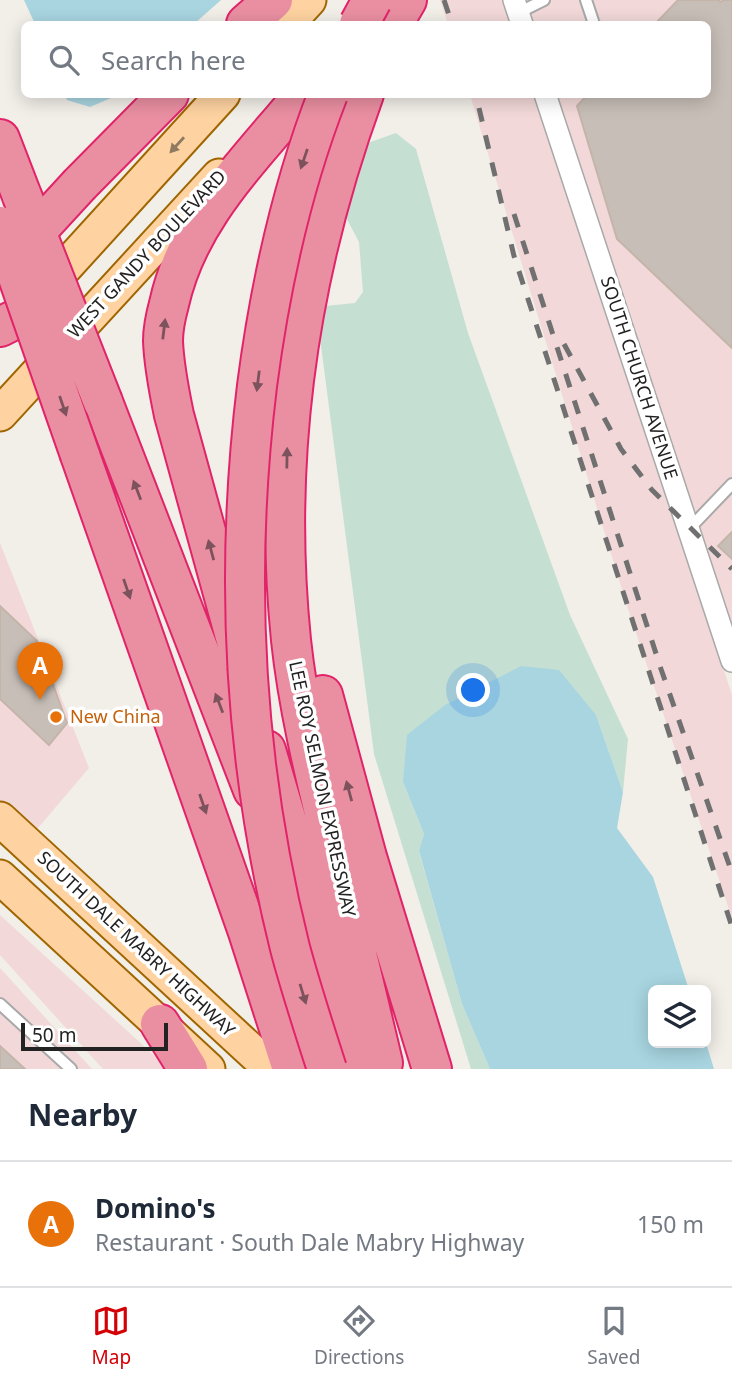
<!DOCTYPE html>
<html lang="en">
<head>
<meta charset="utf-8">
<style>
  :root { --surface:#fff; --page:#f2f2f3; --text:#1f2937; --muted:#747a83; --line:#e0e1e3; --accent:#d30006 }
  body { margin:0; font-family:"Noto Sans",sans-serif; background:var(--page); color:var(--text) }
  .controls { position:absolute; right:21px; bottom:21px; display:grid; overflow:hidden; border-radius:10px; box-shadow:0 4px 18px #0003 }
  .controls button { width:63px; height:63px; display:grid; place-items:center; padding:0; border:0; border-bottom:2px solid var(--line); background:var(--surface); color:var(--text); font:35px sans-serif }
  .scale { position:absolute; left:21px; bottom:18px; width:147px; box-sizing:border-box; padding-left:7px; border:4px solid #222; border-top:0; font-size:19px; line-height:24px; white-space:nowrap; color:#222; -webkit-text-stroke:5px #fff; paint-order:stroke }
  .you { position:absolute; left:474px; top:691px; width:24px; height:24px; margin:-18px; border:5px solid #fff; border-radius:50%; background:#1a73e8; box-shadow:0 0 0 10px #1a73e833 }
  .badge { display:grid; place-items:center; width:46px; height:46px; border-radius:50%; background:var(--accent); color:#fff; font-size:23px; font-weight:700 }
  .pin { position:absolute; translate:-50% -58px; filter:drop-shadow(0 2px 4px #0008) }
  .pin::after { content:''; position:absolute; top:37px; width:24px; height:21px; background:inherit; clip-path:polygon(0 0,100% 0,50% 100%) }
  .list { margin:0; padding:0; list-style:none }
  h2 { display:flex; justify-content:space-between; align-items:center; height:91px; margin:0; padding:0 28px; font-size:30px }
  h2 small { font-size:23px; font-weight:400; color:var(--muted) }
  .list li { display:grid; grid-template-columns:46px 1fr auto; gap:21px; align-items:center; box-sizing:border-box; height:126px; padding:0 28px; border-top:2px solid var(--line) }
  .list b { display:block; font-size:26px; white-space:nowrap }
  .list p { margin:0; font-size:23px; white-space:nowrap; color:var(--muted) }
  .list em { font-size:23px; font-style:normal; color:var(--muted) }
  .icon { flex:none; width:38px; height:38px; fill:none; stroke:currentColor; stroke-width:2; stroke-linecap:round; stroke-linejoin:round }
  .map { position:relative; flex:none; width:732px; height:1069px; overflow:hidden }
  .search { position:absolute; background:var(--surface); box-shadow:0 4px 18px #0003; left:21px; right:21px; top:21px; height:77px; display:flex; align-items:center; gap:18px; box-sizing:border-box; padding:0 24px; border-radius:10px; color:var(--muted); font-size:26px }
  .sheet { height:217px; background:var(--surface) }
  nav { display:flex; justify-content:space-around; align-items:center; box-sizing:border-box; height:98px; border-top:2px solid var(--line); background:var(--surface); font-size:19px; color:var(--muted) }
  nav a { display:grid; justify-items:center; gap:4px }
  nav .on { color:var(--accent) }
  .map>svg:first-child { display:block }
  .commercial { fill:#f2d8d8 }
  .wetland { fill:#c5e0d3 }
  .water { fill:#a8d5e0 }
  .building { fill:#c7beb7; stroke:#c4b5aa; stroke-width:2 }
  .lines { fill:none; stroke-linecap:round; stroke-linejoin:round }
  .lane-casing { stroke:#a9a9a9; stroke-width:14 }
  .street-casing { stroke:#a9a9a9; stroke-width:24 }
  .primary-casing { stroke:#9f6600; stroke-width:37 }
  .highway-casing { stroke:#e1246a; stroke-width:42 }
  .lane { stroke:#fff; stroke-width:10 }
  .street { stroke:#fff; stroke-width:21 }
  .primary { stroke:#fed3a1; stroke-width:33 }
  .highway { stroke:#ea8fa2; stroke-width:38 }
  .rail { stroke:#707070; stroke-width:5; stroke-dasharray:14 14; stroke-linecap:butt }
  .highway-bridge-casing { stroke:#e1246a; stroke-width:42; stroke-linecap:butt }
  .highway-bridge { stroke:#ea8fa2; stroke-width:38 }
  .oneway { fill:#907a62 }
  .oneway2 { fill:#7c535c }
  .food-dot { fill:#e8710a; stroke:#fff; stroke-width:2.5 }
  .labels { text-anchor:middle; stroke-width:7; stroke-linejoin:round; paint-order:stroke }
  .street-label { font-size:18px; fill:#222; stroke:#fff }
  .food-label { font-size:18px; fill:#c56008; stroke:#fff; text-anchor:start }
</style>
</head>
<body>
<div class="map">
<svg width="732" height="1069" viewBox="0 0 732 1069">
  <rect width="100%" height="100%" fill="#f2eee8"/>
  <path class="commercial" d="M440,0H503L511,24H448Z
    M525,0H732V627L556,95L708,94V24H533Z
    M470,95H534L732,695V918L628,609Z
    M0,543L89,768L32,835L0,805Z
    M0,915L169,1069H103L0,955Z
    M0,968L92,1069H0Z"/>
  <path class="wetland" d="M396,133L416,149L468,333L570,615L628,739L623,792L596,715L403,782L424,834L419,852L462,1004L490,1069H471L374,754L316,307L355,303L363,292L359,242L340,206L362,145Z"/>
  <path class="water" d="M24,0H221L194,24H35Z
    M65,95H118L90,107L67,100Z
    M521,666L559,670L596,715L623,792L617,828L653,877L689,990H653V1043H706L714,1069H490L462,1004L419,851L424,834L403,782L407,735L445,705Z"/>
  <path class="building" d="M678,0H718L721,2L723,0H732V348L617,239L577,106L588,94H708V24H655Z
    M732,532V559L718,546Z
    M0,606L37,641L67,723L49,745L0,699Z
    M0,1046L25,1069H0Z"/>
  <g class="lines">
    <defs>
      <path id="lane" d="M586,0L594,24
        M518,13L544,0
        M689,529L732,484
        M0,1004L71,1069"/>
      <path id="street" d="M514,0L522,24
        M545,94L732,661"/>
      <path id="primary" d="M287,24L309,0
        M39,296L223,94
        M0,414L219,176
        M0,819L271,1069
        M0,877L208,1069"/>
      <path id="highway" d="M246,24L273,0
        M393,24L407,0
        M364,94C299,272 272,452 291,640C298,706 314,772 330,837C347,912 365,988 383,1063
        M0,139L22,196
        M80,184L169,94
        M0,327L20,317
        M103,402L253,790
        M80,455L248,932L292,1069
        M240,655L174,415C169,391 164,366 163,341C163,329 166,315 169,304C188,218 249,161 304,94
        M323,695L367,857L432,1069
        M266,750L360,1069
        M160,1024L188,1069"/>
    </defs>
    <use href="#lane" class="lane-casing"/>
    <use href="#street" class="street-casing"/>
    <use href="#primary" class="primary-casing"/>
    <use href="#highway" class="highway-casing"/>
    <use href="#lane" class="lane"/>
    <use href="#street" class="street"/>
    <use href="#primary" class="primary"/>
    <use href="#highway" class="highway"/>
    <path class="rail" d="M444,0L452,24
      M479,108L514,256L732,927
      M514,214L661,669L732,873
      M564,344L621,449L652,490L732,569"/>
    <defs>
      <path id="highway-bridge" d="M359,24L372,0
        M22,196L103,402
        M0,226L80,455
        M22,247L80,184
        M327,1069C314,1029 301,989 290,948C244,764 234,574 257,386C270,286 291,189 328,94"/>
    </defs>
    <use href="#highway-bridge" class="highway-bridge-casing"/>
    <use href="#highway-bridge" class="highway-bridge"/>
  </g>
  <defs><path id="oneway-solid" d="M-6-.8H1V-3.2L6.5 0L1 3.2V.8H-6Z" transform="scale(1.75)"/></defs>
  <use class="oneway" href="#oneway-solid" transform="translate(177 145) rotate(132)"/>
  <g class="oneway2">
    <use href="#oneway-solid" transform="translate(304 159) rotate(109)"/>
    <use href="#oneway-solid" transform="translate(164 329) rotate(-83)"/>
    <use href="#oneway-solid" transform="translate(258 381) rotate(97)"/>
    <use href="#oneway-solid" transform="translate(63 406) rotate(71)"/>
    <use href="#oneway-solid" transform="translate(287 458) rotate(-89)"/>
    <use href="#oneway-solid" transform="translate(137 490) rotate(-111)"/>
    <use href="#oneway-solid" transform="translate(211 550) rotate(-105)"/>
    <use href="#oneway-solid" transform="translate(127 589) rotate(71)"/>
    <use href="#oneway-solid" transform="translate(219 703) rotate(-111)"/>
    <use href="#oneway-solid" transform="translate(349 791) rotate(-105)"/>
    <use href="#oneway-solid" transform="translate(203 804) rotate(71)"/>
    <use href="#oneway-solid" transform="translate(303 994) rotate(73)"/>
  </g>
  <circle class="food-dot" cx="56" cy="717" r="7"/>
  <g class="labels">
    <g class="street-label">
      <text transform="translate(147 254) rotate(-47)" y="6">WEST GANDY BOULEVARD</text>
      <text transform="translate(639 378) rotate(72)" y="6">SOUTH CHURCH AVENUE</text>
      <text transform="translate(322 789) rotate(78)" y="6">LEE ROY SELMON EXPRESSWAY</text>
      <text transform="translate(136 944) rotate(43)" y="6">SOUTH DALE MABRY HIGHWAY</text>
    </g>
    <g class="food-label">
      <text x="70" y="723">New China</text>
    </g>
  </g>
</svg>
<div class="controls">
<button><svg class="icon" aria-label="layers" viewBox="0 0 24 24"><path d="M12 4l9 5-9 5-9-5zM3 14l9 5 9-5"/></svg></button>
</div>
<div class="scale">50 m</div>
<div class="you"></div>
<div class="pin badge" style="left:40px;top:700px;background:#e8710a">A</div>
<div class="search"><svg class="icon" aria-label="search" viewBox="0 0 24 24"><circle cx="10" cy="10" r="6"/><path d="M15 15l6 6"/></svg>Search here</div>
</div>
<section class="sheet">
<h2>Nearby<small></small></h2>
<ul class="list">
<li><span class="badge" style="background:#e8710a">A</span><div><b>Domino's</b><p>Restaurant · South Dale Mabry Highway</p></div><em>150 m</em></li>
</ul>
</section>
<nav>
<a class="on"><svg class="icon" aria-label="map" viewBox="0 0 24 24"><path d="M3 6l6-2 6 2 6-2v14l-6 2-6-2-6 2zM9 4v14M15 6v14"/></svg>Map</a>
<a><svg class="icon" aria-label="directions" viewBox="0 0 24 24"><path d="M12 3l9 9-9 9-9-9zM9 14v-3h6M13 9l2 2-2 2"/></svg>Directions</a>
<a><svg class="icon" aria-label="saved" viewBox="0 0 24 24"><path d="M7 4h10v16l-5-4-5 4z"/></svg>Saved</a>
</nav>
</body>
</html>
